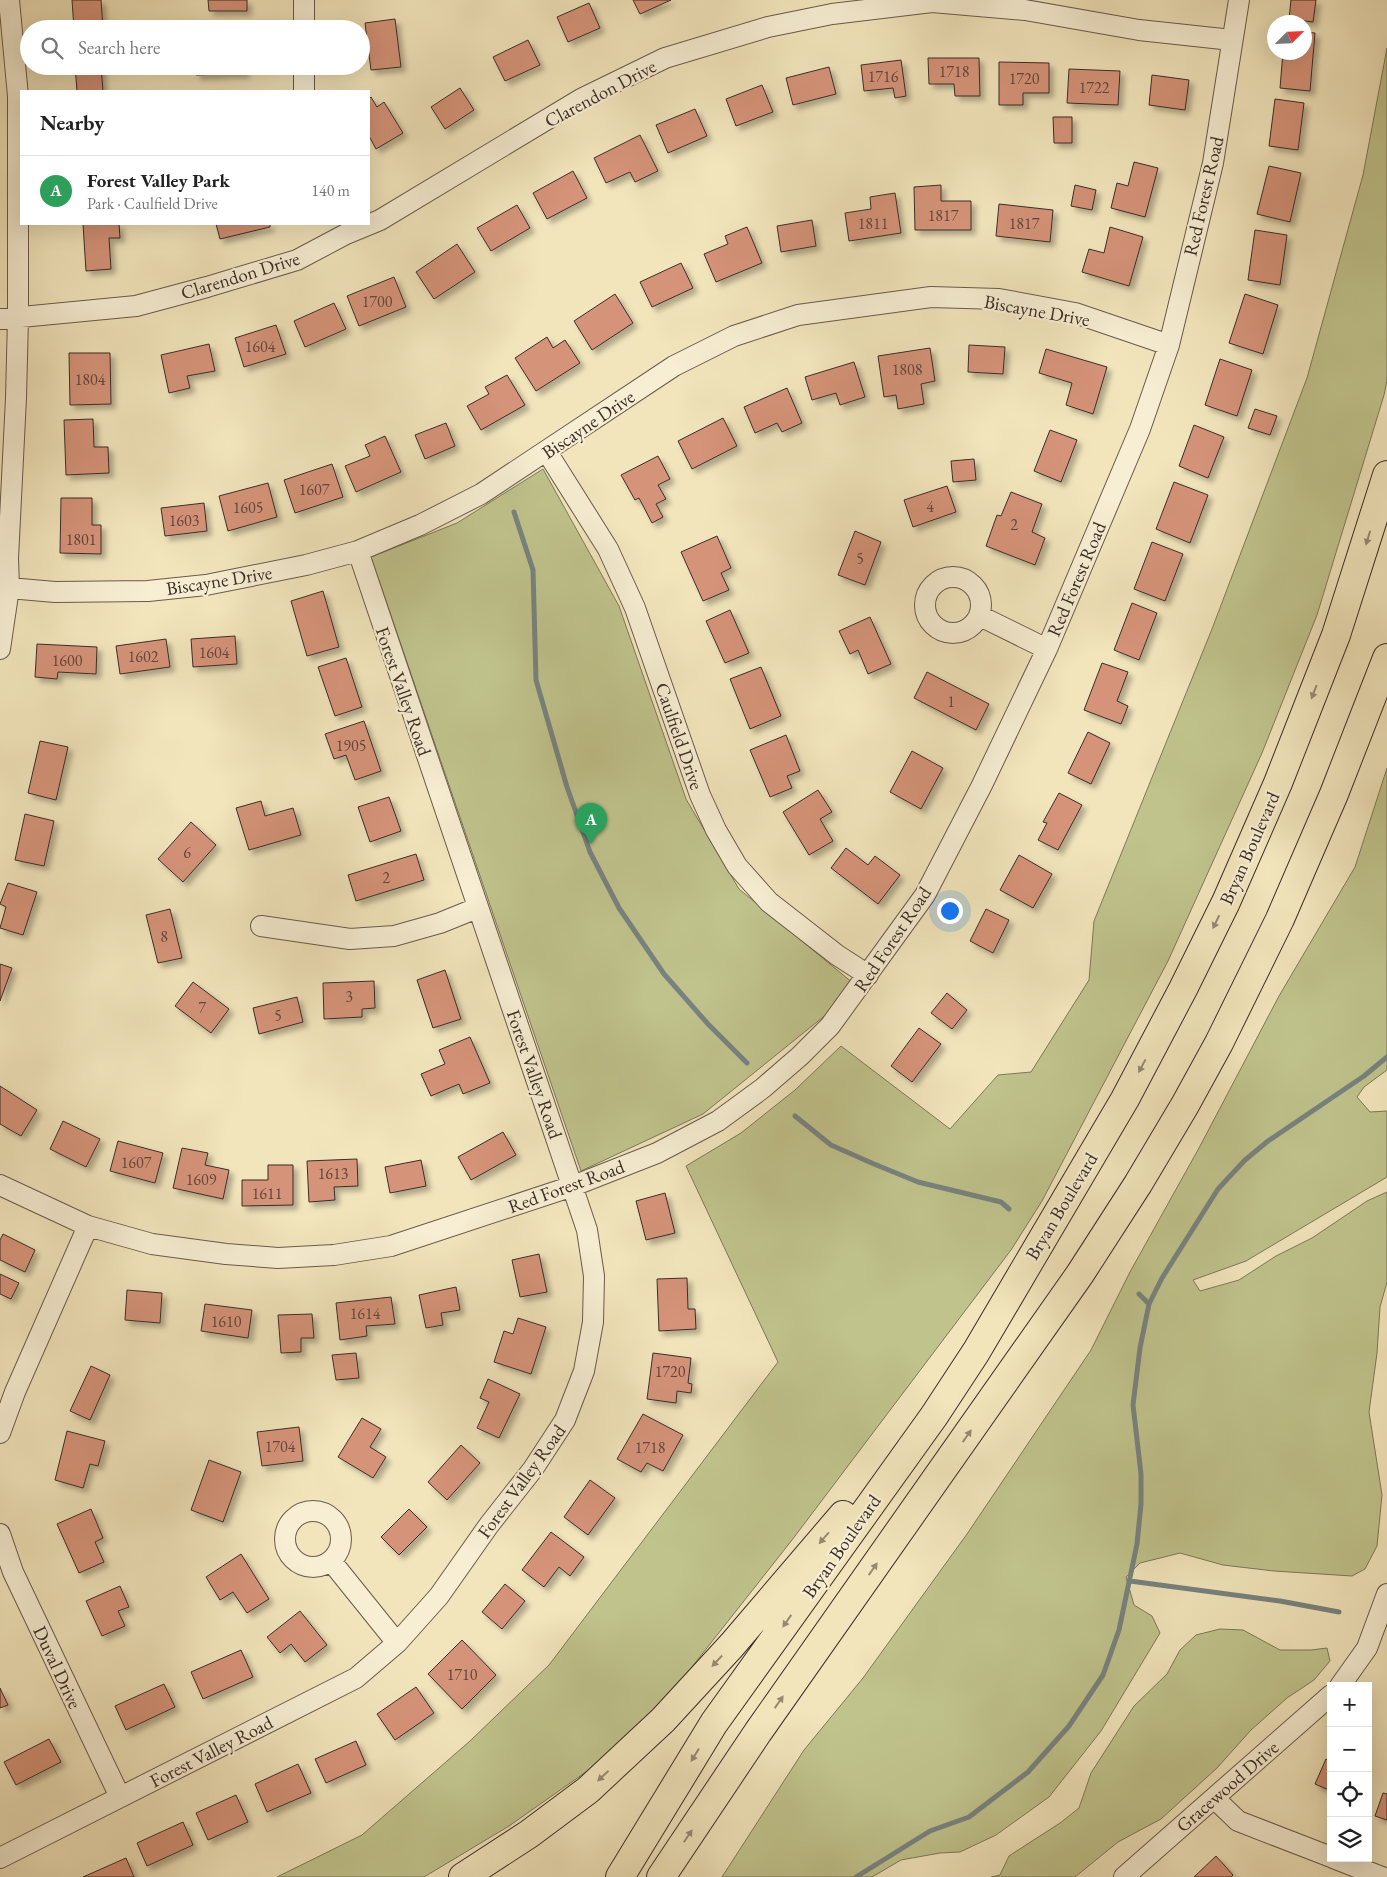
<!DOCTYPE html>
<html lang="en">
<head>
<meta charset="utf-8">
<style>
  :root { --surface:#fff; --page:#f6f6f6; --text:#222; --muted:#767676; --line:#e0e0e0; --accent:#0f766e }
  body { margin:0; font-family:"EB Garamond",serif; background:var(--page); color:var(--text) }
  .controls { position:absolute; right:15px; bottom:15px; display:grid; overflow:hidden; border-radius:0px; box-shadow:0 5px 20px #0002 }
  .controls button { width:45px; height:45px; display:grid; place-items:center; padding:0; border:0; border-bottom:1px solid var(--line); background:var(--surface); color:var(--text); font:25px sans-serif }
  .compass { position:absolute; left:1267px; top:15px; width:45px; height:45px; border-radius:50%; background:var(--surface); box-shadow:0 5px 20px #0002; rotate:66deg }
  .you { position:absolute; left:949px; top:910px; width:18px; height:18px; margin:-12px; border:4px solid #fff; border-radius:50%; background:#1a73e8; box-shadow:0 0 0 8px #1a73e833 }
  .badge { display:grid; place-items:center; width:32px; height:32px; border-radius:50%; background:var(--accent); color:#fff; font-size:16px; font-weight:700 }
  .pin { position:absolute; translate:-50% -41px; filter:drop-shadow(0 1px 2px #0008) }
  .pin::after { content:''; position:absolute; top:26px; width:18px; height:15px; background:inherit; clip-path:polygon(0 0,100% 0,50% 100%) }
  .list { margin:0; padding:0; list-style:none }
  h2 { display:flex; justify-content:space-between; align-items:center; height:65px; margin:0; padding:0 20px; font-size:21px }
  h2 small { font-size:16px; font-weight:400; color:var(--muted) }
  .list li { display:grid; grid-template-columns:32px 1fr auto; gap:15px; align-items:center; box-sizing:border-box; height:70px; padding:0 20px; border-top:1px solid var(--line) }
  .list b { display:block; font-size:19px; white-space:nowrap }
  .list p { margin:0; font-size:16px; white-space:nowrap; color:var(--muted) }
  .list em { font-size:16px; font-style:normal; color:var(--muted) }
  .icon { flex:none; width:28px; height:28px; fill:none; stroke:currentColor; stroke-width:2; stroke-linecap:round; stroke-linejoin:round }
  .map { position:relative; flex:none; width:1387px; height:1877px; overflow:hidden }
  .search { position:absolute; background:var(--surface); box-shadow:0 5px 20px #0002; left:20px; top:20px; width:350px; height:55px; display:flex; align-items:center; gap:12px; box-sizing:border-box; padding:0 18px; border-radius:28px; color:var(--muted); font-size:19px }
  .panel { position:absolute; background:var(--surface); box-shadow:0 5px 20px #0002; left:20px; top:90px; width:350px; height:135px; border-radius:0px }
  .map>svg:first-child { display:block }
  .green { fill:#c0c38c; stroke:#7e785a }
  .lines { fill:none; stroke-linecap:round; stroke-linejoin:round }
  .stream { stroke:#788380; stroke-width:5 }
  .building { fill:#d59379; stroke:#3b2d27; filter:url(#shadow) }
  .street-casing { stroke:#695b4c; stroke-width:22 }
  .highway-casing { stroke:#3b2d27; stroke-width:30 }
  .street { stroke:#f7eed3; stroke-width:20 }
  .highway { stroke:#f2e5bc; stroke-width:28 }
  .oneway { fill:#968972 }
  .labels { text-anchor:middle; stroke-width:4.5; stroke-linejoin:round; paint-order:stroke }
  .number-label { font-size:16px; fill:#62463c }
  .street-label { font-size:19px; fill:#3b2d27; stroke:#f7eed3 }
</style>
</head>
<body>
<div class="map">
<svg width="1387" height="1877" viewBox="0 0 1387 1877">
  <defs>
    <filter id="shadow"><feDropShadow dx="4.5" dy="4.5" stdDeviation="2.5" flood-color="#0004"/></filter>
  </defs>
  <rect width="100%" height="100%" fill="#f2e5bc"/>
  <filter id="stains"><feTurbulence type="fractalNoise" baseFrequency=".004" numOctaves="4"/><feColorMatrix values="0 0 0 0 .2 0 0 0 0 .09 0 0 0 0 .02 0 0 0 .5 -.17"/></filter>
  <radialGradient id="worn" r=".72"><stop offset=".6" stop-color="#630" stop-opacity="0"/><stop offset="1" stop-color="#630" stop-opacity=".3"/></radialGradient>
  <path class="green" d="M1387,48V380L1384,395L1317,615L1262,753L1168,961L1042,1201L1011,1250L792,1540L673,1691L593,1767L509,1826L424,1877H277L362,1835L470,1741L549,1665L778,1362L686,1166L741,1133L795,1090L841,1046L950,1129L998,1075L1031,1072L1089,980L1094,921L1212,629L1307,378L1363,175Z
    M543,469L619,606L686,799L739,889L859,988L703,1114L581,1171L371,557L457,523Z
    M1387,768V1070L1364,1087L1357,1097L1370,1112L1387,1111V1177L1246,1261L1193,1280L1200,1291L1239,1280L1276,1256L1312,1238L1367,1201L1387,1192V1282L1380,1307L1377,1353L1369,1412L1382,1495L1377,1546L1365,1569L1352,1576L1274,1571L1223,1565L1180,1553L1140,1563L1126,1577L1134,1605L1152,1616L1160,1633L1101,1731L1049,1797L996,1835L960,1852L940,1853L901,1860L872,1877H722L804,1750L863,1678L967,1534L1091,1350L1130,1272L1199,1148L1279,996L1355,867Z
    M1220,1629L1243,1630L1280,1650H1311L1327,1648L1330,1661L1314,1680L1287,1698L1251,1730L1217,1768L1161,1819L1118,1842L1075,1877H991L1000,1875L1009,1856L1060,1823L1079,1808L1091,1773L1134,1706L1167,1674L1180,1650L1196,1635Z"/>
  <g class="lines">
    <path class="stream" d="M514,512L533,570L536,680L567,787L590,852L619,908L664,974L708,1024L747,1063
      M795,1116L831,1145L874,1164L918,1182L1001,1202L1009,1209
      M1139,1294L1149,1304
      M1130,1581L1280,1601L1339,1612
      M856,1877L930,1831L969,1817L1028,1772L1069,1726L1103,1675L1119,1630L1137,1544L1141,1504V1474L1133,1405L1140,1348L1149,1304L1162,1278L1218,1189L1245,1160L1268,1141L1364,1076L1387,1057"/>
  </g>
  <path class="building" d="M72,0H101L103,29H74Z
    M208,0H247V11H209Z
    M633,0H671L640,14Z
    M1291,0H1316L1313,22L1289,19Z
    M589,3L600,28L568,42L557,17Z
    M395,19L401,67L371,70L365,23Z
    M1304,32L1315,33L1310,91L1280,88L1283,52H1304Z
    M528,40L540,65L505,81L493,57Z
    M928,58H979L980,96H955L954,84H929Z
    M901,60L906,96L895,98L893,88L864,91L861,65Z
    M999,62L1049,63V93H1023V105H999Z
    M75,66H101L103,91H77Z
    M196,66H244L245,73L196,75Z
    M829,67L836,94L793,105L786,78Z
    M1069,69L1120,71L1118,105L1067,103Z
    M1152,75L1189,80L1185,110L1149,105Z
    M762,85L773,112L736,126L726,99Z
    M460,88L474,110L445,129L431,107Z
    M371,97L377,107L384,102L403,133L376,149L369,136V99Z
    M1275,99L1304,103L1298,150L1269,146Z
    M695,109L707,136L668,153L656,125Z
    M1053,117H1072V143H1054Z
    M640,135L658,171L635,182L630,172L606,183L594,158Z
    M1134,162L1158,168L1145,217L1111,208L1117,183L1128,186Z
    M1269,166L1301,173L1290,222L1257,214Z
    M573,171L587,198L547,219L533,193Z
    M941,185V201H971V230H915L914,187Z
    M1075,185L1096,190L1092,210L1071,206Z
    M895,193L901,233L849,241L845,213L871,209L870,197Z
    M999,204L1053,210L1050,242L996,236Z
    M517,205L530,228L491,251L477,228Z
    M812,220L816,246L781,252L777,226Z
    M83,224H119L120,238H109L111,269L86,271Z
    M216,224H270V227L220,239Z
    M747,227L762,263L716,282L704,254L728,244L725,236Z
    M1110,227L1143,237L1129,286L1082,272L1089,249L1104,253Z
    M1255,230L1287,235L1280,285L1248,280Z
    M457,244L475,272L434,299L416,272Z
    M681,263L693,288L652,307L640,282Z
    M394,277L406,307L359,326L347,296Z
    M615,294L633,323L592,350L574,321Z
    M1245,294L1278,305L1263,354L1229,343Z
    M334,303L346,329L305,347L294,321Z
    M276,325L286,354L244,367L235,338Z
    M547,337L553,348L565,340L580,363L536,391L515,358Z
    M209,344L215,371L187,376L190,388L169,393L161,355Z
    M969,345L1005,347L1003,374L968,372Z
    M930,348L935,381L921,384L924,404L898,409L896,395L884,397L878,356Z
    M1046,349L1107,367L1093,414L1066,405L1072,383L1039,373Z
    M69,353H110L111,404L70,405Z
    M1220,359L1252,370L1237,416L1205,405Z
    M854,362L865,397L840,405L836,393L812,400L805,377Z
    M507,375L525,405L481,430L467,406L489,394L485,387Z
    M787,388L802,423L782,432L777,423L755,433L744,407Z
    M1255,409L1277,416L1270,435L1248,428Z
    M723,418L737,446L692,469L678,441Z
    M93,419L94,447H108L109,473L66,475L64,420Z
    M446,423L455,446L425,459L415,435Z
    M1194,425L1224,437L1208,478L1179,466Z
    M1050,430L1077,440L1061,482L1034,471Z
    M385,436L401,472L356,492L345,466L370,456L365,445Z
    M658,456L670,479L658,485L666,499L656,504L663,517L652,523L639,498L635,500L621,475Z
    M974,459L976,480L953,482L951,461Z
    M332,464L343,497L295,513L284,480Z
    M1174,482L1208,495L1190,543L1156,529Z
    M268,483L277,517L228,531L219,496Z
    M947,486L956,512L913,527L904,500Z
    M1011,492L1042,504L1032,532L1045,538L1035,565L986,546L997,515L1001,516Z
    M61,498H92V525H101V554L60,553Z
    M204,503L207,531L165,536L161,508Z
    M855,531L881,542L865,585L838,575Z
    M717,536L731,568L721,573L729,590L703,601L681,552Z
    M1152,542L1183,554L1165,601L1134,589Z
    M323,591L339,647L307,656L291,601Z
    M1132,603L1157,613L1139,660L1114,650Z
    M730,610L749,653L725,663L706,621Z
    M870,617L891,664L868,674L858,650L850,654L839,631Z
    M235,636L237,664L193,667L191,639Z
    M166,639L170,667L120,674L116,646Z
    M37,644L97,647L96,674L58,672L57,679L35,677Z
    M346,658L362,707L335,716L318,667Z
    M1102,663L1128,672L1117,701L1128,706L1121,724L1084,710Z
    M761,667L781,716L750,729L730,679Z
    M927,672L989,704L976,730L914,698Z
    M364,721L381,771L355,780L346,755L334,759L325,734Z
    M1088,732L1110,743L1091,784L1068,773Z
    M786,735L800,771L787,776L792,788L770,797L750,750Z
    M40,741L68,747L56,800L28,793Z
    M912,751L943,768L921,809L890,792Z
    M818,790L832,812L820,819L833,841L809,855L783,812Z
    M1059,793L1082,805L1058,850L1038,840L1047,823L1043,822Z
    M389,797L401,831L370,842L358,807Z
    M261,801L265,816L293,808L301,835L249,850L236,808Z
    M25,814L54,821L44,866L15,860Z
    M191,822L216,845L183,882L158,859Z
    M846,848L868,865L875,856L900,875L878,904L831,868Z
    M416,854L424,880L356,901L348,875Z
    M1019,855L1052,874L1033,908L1000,890Z
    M8,883L37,892L23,935L0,928L6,907L0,904Z
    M170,909L182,958L158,963L146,915Z
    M986,909L1009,920L993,953L970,941Z
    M0,964L12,968L0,1001Z
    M445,970L461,1019L433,1028L417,980Z
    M374,981L375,1008L362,1009V1017L324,1019L323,983Z
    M193,982L229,1009L211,1033L175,1006Z
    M947,993L967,1010L952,1029L931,1013Z
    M297,997L303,1022L259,1034L253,1008Z
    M919,1028L941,1044L912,1082L891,1066Z
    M470,1037L490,1083L463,1094L459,1084L431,1096L421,1074L445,1064L439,1050Z
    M0,1086L37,1110L21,1136L0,1124Z
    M63,1121L100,1139L86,1167L50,1149Z
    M503,1132L516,1155L471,1180L458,1157Z
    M118,1141L163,1153L155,1183L110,1171Z
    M182,1148L208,1153L205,1165L229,1170L223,1199L173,1188Z
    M357,1159L358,1186L334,1187L335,1200L309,1202L307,1161Z
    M421,1160L426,1186L390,1193L385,1167Z
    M268,1165H293V1205L242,1206V1180H268Z
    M665,1193L675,1233L646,1240L636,1201Z
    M3,1234L35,1250L25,1272L0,1260V1240Z
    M539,1254L547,1292L520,1297L512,1260Z
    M0,1274L19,1283L11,1299L0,1294Z
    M687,1278L688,1309H695L696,1329L659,1331L657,1279Z
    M456,1287L460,1310L441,1313L443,1325L426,1328L419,1295Z
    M127,1290L162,1293L160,1323L125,1320Z
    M391,1297L395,1324L366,1326L367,1336L340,1340L336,1303Z
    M205,1304L252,1310L248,1338L201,1331Z
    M312,1314L314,1338H301V1352L281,1353L278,1315Z
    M518,1318L546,1327L531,1374L494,1362L504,1331L513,1334Z
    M356,1353L359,1378L336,1380L332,1355Z
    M653,1353L691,1358L688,1383L692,1384L691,1393L677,1391L676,1403L647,1399Z
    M91,1366L110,1375L90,1420L70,1411Z
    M488,1379L520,1394L499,1438L477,1428L489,1402L480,1398Z
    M643,1414L683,1435L663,1471L647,1463L641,1472L617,1459Z
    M362,1418L381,1429L370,1447L386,1457L373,1478L338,1457Z
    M299,1427L303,1461L262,1466L257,1432Z
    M67,1431L105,1441L98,1466L90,1464L83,1488L55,1480Z
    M461,1445L480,1463L447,1500L428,1482Z
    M209,1460L241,1472L223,1522L191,1510Z
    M590,1480L615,1498L588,1535L564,1517Z
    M91,1509L103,1538L95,1542L104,1562L79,1573L57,1524Z
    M409,1509L427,1527L399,1555L381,1537Z
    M551,1532L584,1557L570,1576L559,1567L544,1587L522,1570Z
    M241,1554L269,1599L247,1613L233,1592L220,1600L206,1577Z
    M505,1584L525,1601L502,1629L482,1612Z
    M120,1586L129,1607L118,1611L125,1626L102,1636L86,1601Z
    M300,1611L327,1645L305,1662L291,1644L280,1653L267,1637Z
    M462,1640L496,1675L462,1709L428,1674Z
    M241,1650L253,1677L203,1699L191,1672Z
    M164,1684L175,1707L126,1730L115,1706Z
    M416,1687L434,1713L395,1740L377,1714Z
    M0,1688L8,1705L0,1708Z
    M49,1739L61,1762L16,1785L4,1762Z
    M356,1741L366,1765L326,1783L315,1759Z
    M1326,1759L1331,1762V1791L1315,1784Z
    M298,1764L311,1793L267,1812L255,1784Z
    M1383,1793L1387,1794V1820L1375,1816Z
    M236,1795L248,1822L208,1840L196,1813Z
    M183,1822L193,1845L147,1866L137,1843Z
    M1216,1856L1233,1875L1231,1877H1194Z
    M126,1858L134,1877H83Z"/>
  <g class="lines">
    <defs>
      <path id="street" d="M304,29V0
        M304,91V66
        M0,319L136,306L207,287L297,260L346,234L380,220L581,99L665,58L768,27L832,14L932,2L1025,10L1139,30L1232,40
        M547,452L608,549L635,608L700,795L716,830L737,866L769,902L837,955L868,975
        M925 605a28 28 0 1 1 56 0a28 28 0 1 1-56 0Z
        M9,588L55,592L148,591L206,585L306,565L358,551L420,525L481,494L674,366L734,336L798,315L931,297L999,299L1075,313L1169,345
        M980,616L1047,649
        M0,649L9,588L8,558L16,398L18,318V96L9,0
        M261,926L350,939L394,936L440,923L477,908
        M0,1185L88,1226L152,1244L226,1254L278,1258L334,1255L391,1246L573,1186L657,1153L718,1121L763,1088L800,1056L830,1026L925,895L982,785L1047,649L1140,429L1169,345L1213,163L1239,0
        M0,1433L15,1392L88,1226
        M285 1539a28 28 0 1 1 56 0a28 28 0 1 1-56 0Z
        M0,1534L13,1572L120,1797
        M331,1561L397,1643
        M1340,1686L1367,1648L1387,1594
        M1214,1798L1238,1821L1331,1857
        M0,1858L356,1678L397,1643L439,1596L489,1525L533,1469L565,1420L584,1371L593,1322L594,1276L587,1230L358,551
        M1333,1858L1382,1877
        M1124,1877L1331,1695"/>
      <path id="highway" d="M463,1877L529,1834L588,1790L663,1720L732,1645L843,1515
        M620,1877L714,1723L934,1416L976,1352L1125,1099L1183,989L1226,902L1278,783L1336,635L1387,475
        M661,1877L758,1732L1080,1274L1138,1184L1185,1105L1219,1043L1280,919L1334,794L1387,658"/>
    </defs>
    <use href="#street" class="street-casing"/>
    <use href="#highway" class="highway-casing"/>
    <use href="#street" class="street"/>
    <use href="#highway" class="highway"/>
  </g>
  <defs><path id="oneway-solid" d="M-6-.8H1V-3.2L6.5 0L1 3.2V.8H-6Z" transform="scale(1.25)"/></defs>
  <g class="oneway">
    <use href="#oneway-solid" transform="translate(1368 538) rotate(107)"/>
    <use href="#oneway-solid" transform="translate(1314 692) rotate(111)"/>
    <use href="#oneway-solid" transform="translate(1216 922) rotate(116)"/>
    <use href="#oneway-solid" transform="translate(1142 1066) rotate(118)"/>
    <use href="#oneway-solid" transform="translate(967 1436) rotate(-55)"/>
    <use href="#oneway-solid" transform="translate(824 1538) rotate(131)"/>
    <use href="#oneway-solid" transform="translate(873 1569) rotate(-55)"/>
    <use href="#oneway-solid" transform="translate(787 1621) rotate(125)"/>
    <use href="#oneway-solid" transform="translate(717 1661) rotate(133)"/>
    <use href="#oneway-solid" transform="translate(779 1702) rotate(-55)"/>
    <use href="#oneway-solid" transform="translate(695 1755) rotate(122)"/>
    <use href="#oneway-solid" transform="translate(603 1776) rotate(137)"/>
    <use href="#oneway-solid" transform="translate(688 1836) rotate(-56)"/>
  </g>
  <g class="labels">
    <g class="number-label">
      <text x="954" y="77">1718</text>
      <text x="883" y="82">1716</text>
      <text x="1024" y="84">1720</text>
      <text x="1094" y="93">1722</text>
      <text x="943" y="221">1817</text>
      <text x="873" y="229">1811</text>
      <text x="1024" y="229">1817</text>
      <text x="377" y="307">1700</text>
      <text x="260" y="352">1604</text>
      <text x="907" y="375">1808</text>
      <text x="90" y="385">1804</text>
      <text x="314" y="495">1607</text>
      <text x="930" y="512">4</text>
      <text x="248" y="513">1605</text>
      <text x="184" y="526">1603</text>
      <text x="1014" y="530">2</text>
      <text x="81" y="545">1801</text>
      <text x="860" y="564">5</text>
      <text x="214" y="658">1604</text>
      <text x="143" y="662">1602</text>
      <text x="67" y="666">1600</text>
      <text x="951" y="707">1</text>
      <text x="351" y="751">1905</text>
      <text x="187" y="858">6</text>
      <text x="386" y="883">2</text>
      <text x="164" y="942">8</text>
      <text x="349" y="1002">3</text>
      <text x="202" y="1013">7</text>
      <text x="278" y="1021">5</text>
      <text x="136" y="1168">1607</text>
      <text x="333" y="1179">1613</text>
      <text x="201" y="1185">1609</text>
      <text x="267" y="1199">1611</text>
      <text x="365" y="1319">1614</text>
      <text x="226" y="1327">1610</text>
      <text x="670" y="1377">1720</text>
      <text x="280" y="1452">1704</text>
      <text x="650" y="1453">1718</text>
      <text x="462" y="1680">1710</text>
    </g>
    <g class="street-label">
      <text transform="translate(600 93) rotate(-28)" y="7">Clarendon Drive</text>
      <text transform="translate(1203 196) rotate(-77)" y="7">Red Forest Road</text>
      <text transform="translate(240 275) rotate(-17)" y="7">Clarendon Drive</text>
      <text transform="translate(1037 310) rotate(10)" y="7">Biscayne Drive</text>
      <text transform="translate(588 424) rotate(-34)" y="7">Biscayne Drive</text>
      <text transform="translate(1076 579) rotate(-67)" y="7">Red Forest Road</text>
      <text transform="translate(219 580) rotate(-9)" y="7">Biscayne Drive</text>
      <text transform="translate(404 691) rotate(71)" y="7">Forest Valley Road</text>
      <text transform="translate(680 736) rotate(71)" y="7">Caulfield Drive</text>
      <text transform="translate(1249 848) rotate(-66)" y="7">Bryan Boulevard</text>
      <text transform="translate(892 939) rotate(-56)" y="7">Red Forest Road</text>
      <text transform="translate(535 1074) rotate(71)" y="7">Forest Valley Road</text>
      <text transform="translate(566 1186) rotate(-20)" y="7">Red Forest Road</text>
      <text transform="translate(1061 1206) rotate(-59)" y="7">Bryan Boulevard</text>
      <text transform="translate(521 1481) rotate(-54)" y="7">Forest Valley Road</text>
      <text transform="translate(841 1546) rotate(-55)" y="7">Bryan Boulevard</text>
      <text transform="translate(58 1667) rotate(65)" y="7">Duval Drive</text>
      <text transform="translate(211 1751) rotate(-27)" y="7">Forest Valley Road</text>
      <text transform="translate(1227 1786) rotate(-41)" y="7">Gracewood Drive</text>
    </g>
  </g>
  <rect width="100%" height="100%" filter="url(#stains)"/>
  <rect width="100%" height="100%" fill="url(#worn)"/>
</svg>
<div class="controls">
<button>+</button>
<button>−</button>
<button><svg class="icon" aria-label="locate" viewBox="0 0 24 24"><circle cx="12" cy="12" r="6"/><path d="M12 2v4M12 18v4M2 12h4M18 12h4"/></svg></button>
<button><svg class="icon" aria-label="layers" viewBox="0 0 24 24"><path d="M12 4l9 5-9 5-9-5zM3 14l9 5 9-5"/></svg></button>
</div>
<svg class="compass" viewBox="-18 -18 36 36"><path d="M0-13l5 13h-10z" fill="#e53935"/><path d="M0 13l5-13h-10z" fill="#767676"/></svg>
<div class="you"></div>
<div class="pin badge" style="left:591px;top:844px;background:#2e9e5b">A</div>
<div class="search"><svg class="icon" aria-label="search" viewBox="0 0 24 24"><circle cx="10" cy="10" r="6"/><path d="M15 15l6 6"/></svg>Search here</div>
<section class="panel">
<h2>Nearby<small></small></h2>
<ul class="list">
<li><span class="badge" style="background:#2e9e5b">A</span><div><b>Forest Valley Park</b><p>Park · Caulfield Drive</p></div><em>140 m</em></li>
</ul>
</section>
</div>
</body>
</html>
